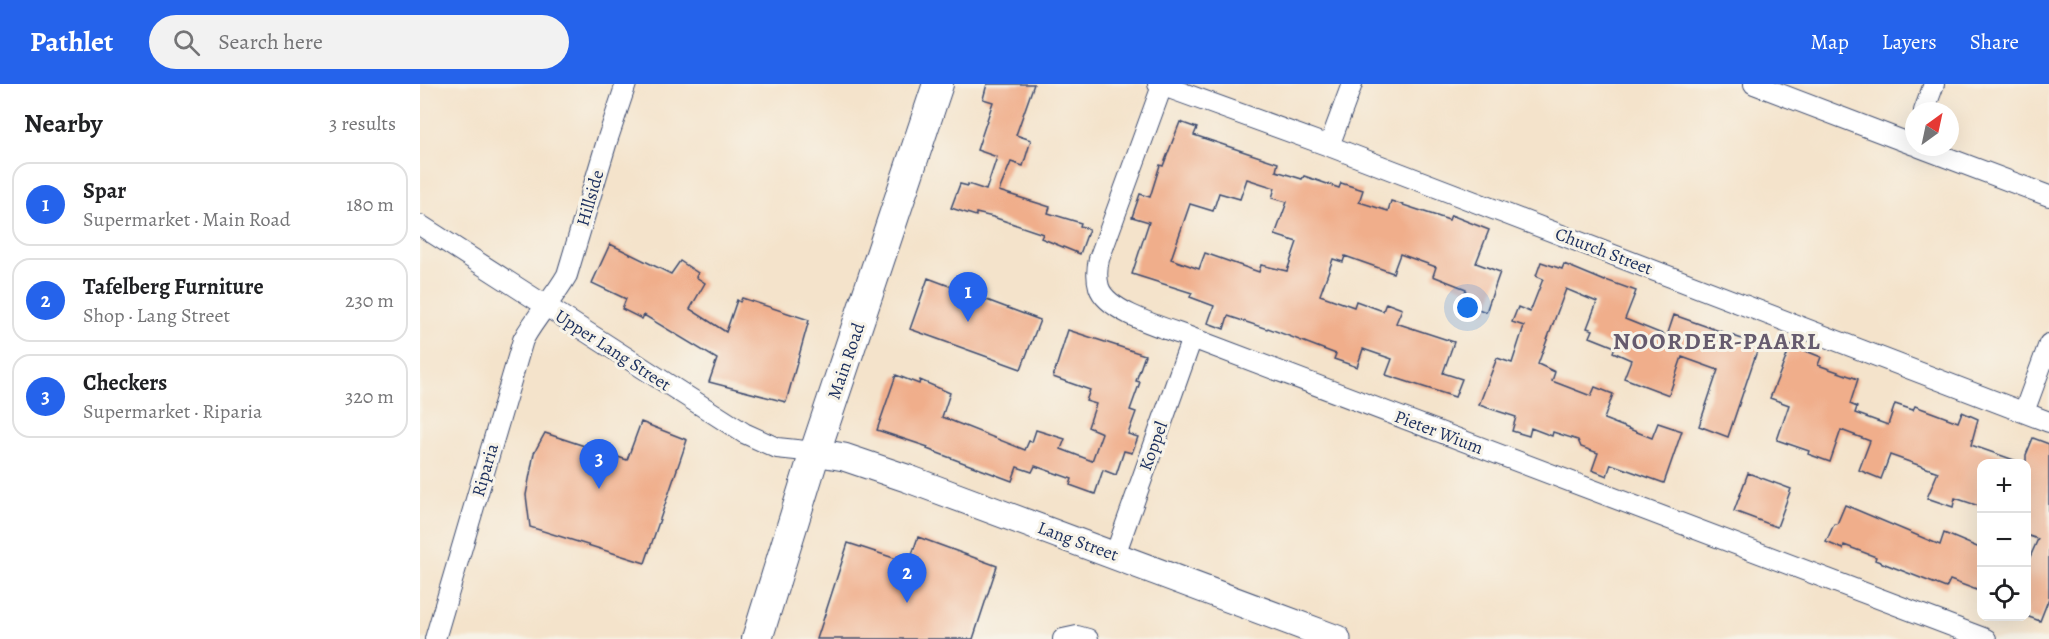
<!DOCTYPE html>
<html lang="en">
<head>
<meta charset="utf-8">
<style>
  :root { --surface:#fff; --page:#f2f2f2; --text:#202124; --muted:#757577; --line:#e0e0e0; --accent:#2563eb }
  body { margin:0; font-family:Alegreya,serif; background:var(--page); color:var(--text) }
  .controls { position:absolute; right:18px; bottom:18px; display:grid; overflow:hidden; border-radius:12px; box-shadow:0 6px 24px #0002 }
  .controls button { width:54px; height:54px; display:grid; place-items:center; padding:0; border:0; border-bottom:2px solid var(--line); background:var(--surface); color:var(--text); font:30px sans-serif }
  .compass { position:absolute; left:1485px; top:18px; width:54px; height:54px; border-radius:50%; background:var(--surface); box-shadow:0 6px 24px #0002; rotate:33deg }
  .you { position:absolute; left:1048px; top:224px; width:21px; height:21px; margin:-15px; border:4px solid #fff; border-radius:50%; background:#1a73e8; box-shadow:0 0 0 9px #1a73e833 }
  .badge { display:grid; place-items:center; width:39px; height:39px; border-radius:50%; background:var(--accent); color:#fff; font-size:20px; font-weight:700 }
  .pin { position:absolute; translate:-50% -50px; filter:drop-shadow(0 2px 3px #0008) }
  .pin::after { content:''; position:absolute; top:32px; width:21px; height:18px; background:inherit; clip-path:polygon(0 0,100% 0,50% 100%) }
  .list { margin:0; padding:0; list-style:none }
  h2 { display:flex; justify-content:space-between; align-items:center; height:78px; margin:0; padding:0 24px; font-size:26px }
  h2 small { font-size:20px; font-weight:400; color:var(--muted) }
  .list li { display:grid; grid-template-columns:39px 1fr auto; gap:18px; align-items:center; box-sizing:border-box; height:84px; margin:0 12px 12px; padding:0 12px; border:2px solid var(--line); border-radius:18px }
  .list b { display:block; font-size:22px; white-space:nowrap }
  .list p { margin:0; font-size:20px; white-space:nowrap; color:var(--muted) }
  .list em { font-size:20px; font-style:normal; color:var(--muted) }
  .icon { flex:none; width:33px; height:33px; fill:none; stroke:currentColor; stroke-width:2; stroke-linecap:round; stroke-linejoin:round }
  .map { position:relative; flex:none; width:1629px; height:555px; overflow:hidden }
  header { display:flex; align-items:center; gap:36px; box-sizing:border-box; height:84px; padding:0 30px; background:var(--accent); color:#fff }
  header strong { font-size:28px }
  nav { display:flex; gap:33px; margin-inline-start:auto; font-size:21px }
  .search { width:420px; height:54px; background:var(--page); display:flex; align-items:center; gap:15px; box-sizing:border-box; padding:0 21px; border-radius:33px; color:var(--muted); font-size:22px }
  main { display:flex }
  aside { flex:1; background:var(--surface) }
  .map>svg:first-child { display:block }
  .building { fill:#f0ae8b; fill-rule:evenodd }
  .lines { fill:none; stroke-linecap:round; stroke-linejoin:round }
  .street-casing { stroke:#3c4a6e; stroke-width:22 }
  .secondary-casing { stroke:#3c4a6e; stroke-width:29 }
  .primary-casing { stroke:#3c4a6e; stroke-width:32 }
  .street { stroke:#fff; stroke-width:20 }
  .secondary { stroke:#fff; stroke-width:27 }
  .primary { stroke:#fff; stroke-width:30 }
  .labels { text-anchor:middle; stroke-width:6; stroke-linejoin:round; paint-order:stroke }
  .street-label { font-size:18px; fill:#1b2f5e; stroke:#f7f3e8 }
  .district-label { font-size:24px; font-weight:bold; letter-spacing:1.5px; fill:#665b6e; stroke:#f7f3e8 }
</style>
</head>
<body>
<header>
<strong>Pathlet</strong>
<div class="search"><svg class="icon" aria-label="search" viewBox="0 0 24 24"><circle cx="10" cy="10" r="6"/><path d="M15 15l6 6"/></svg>Search here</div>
<nav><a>Map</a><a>Layers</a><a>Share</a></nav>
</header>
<main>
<aside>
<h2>Nearby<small>3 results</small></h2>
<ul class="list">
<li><span class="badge">1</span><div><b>Spar</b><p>Supermarket · Main Road</p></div><em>180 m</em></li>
<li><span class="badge">2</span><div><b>Tafelberg Furniture</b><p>Shop · Lang Street</p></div><em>230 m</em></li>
<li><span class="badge">3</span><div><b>Checkers</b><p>Supermarket · Riparia</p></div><em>320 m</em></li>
</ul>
</aside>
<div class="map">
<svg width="1629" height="555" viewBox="0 0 1629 555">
  <rect width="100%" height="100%" fill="#f7f3e8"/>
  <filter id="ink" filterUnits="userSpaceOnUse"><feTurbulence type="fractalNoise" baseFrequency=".0167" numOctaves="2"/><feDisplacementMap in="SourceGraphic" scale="12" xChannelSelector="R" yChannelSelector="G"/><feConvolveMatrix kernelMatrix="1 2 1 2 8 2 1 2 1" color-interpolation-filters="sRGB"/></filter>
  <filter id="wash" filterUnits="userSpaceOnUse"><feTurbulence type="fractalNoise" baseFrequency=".008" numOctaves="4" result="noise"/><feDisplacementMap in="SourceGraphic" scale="24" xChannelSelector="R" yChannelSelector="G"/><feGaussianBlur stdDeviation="1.35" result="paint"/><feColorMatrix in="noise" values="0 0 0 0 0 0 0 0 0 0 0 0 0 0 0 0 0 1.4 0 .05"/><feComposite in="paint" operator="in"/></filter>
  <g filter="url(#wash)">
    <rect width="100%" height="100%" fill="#f4e3cb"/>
    <g id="blocks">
      <path class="building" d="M567,0H614L596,51L611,56L603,82L591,78L579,107L630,123L628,129L661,139L660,142L669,145L660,170L621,154L623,150L573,133L556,129V132L531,124L540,100L548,102V100L566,106L577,73L557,66L573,18L563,15Z
        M760,38L777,44L774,51L858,79L856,87L882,95L884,92L919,104L921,99L943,106L939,118L968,127L971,117L1029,136L1031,131L1069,146L1056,179L1080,188L1066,228L1042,219L1046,205L1013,192L1016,183L980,170L973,189L925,172L923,178L913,175L900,211L934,223L936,217L963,227L966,219L982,225L976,239L1034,258L1023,289L1042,295L1035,313L966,291L972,275L943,265L937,283L914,275L916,270L848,244L847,245L808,232L804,245L788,239L794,222L770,213L772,209L712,190L729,138L712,133L720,110L730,113L740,81L743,82ZM827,95L855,104L852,114L867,118L855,151L877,158L867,187L841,181L839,188L785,169L779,185L751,175L770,120L793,127L799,109L820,115Z
        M190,160L251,190L260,177L278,189L276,193L285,199L270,225L306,248L317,216L320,218L322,214L389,236L366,318L289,298L297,275L224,231L222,235L202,225L206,215L172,199Z
        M1121,178L1142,185L1144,180L1185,197L1186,196L1216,207L1205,235L1247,252L1254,231L1339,261L1308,353L1279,342L1298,286L1262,273L1249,311L1204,294L1211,276L1193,268L1195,263L1170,253L1173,246L1167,244L1177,218L1146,205L1118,280L1135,288L1132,297L1171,312L1175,303L1193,310L1184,335L1232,354L1238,339L1262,347L1244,399L1191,380L1187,392L1172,386L1178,369L1161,363L1158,356L1133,348L1132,352L1111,344L1109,352L1092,347L1096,333L1059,321L1077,274L1092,279L1104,242L1092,238L1098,223L1110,228L1123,195L1116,192Z
        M508,194L620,236L601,285L490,245Z
        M648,246L725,271L716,297L720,298L710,326L716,328L708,350L718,353L712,369L704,367L696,391L683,386L675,410L650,401L652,395L615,382L612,388L597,383L592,397L507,365L508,363L457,346L476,291L499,300L500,296L530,309L522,333L605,366L609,357L612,358L616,346L645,355L641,365L672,377L682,349L668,343L676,320L666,317L670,306L633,293Z
        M1371,261L1401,273L1398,281L1438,295L1430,320L1437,323L1435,329L1468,341L1475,320L1493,326L1495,322L1538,338L1542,328L1558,335L1551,361L1597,377V380H1562V423L1535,414L1533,423L1507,414L1518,388L1470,371L1461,395L1439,386L1450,357L1421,346L1410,378L1388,370L1389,367L1357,356L1369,321L1350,314Z
        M221,338L267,356L225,479L110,443L106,411L114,369L125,349L207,376Z
        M1613,354L1629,360V514L1620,537L1606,532V482L1618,455L1606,451V371Z
        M1328,389L1371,405L1357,443L1314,427Z
        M1425,421L1520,461L1524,449L1562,465V508L1530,496L1526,504L1455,476L1456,473L1424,461L1423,465L1406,458L1414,440H1417Z
        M498,453L577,482L553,555H397L428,459L489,479Z"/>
    </g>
  </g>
  <g filter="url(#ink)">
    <use href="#blocks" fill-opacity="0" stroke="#3c4a6e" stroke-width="1.5"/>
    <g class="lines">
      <defs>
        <path id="street" d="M738,0L909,62L1629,338
          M1334,0L1494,61
          M742,2L679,175C677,184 676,193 679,203C687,229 748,245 772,254L1566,555
          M1504,27L1514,0
          M909,62L932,0
          M1499,63L1629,112
          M0,141L324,349L357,364L395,368
          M1604,328L1629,260
          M695,471L772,254
          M15,555L103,256C116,232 134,214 147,191L187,57L206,0
          M643,555L657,552L668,555"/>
        <path id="secondary" d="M395,368L424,373L489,395L917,555"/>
        <path id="primary" d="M337,555L395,368L518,0"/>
      </defs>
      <use href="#street" class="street-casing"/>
      <use href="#secondary" class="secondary-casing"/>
      <use href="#primary" class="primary-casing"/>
      <use href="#street" class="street"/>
      <use href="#secondary" class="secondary"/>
      <use href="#primary" class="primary"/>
    </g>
  </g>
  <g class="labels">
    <g class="street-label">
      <text transform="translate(170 114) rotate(-74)" y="6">Hillside</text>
      <text transform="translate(1184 167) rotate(21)" y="6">Church Street</text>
      <text transform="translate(193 266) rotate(33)" y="6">Upper Lang Street</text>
      <text transform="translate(426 277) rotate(-71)" y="6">Main Road</text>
      <text transform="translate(1019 348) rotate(21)" y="6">Pieter Wium</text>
      <text transform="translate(733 362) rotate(-70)" y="6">Koppel</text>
      <text transform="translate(65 386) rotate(-74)" y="6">Riparia</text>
      <text transform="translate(658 457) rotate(20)" y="6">Lang Street</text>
    </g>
    <g class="district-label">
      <text x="1297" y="265">NOORDER-PAARL</text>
    </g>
  </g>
</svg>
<div class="controls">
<button>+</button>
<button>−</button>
<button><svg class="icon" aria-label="locate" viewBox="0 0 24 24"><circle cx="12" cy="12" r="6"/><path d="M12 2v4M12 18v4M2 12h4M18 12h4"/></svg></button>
</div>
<svg class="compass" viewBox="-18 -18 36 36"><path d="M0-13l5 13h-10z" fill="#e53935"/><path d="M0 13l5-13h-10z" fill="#757577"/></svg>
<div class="you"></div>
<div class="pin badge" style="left:548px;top:238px">1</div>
<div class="pin badge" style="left:487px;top:519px">2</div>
<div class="pin badge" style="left:179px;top:405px">3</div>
</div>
</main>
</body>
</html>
